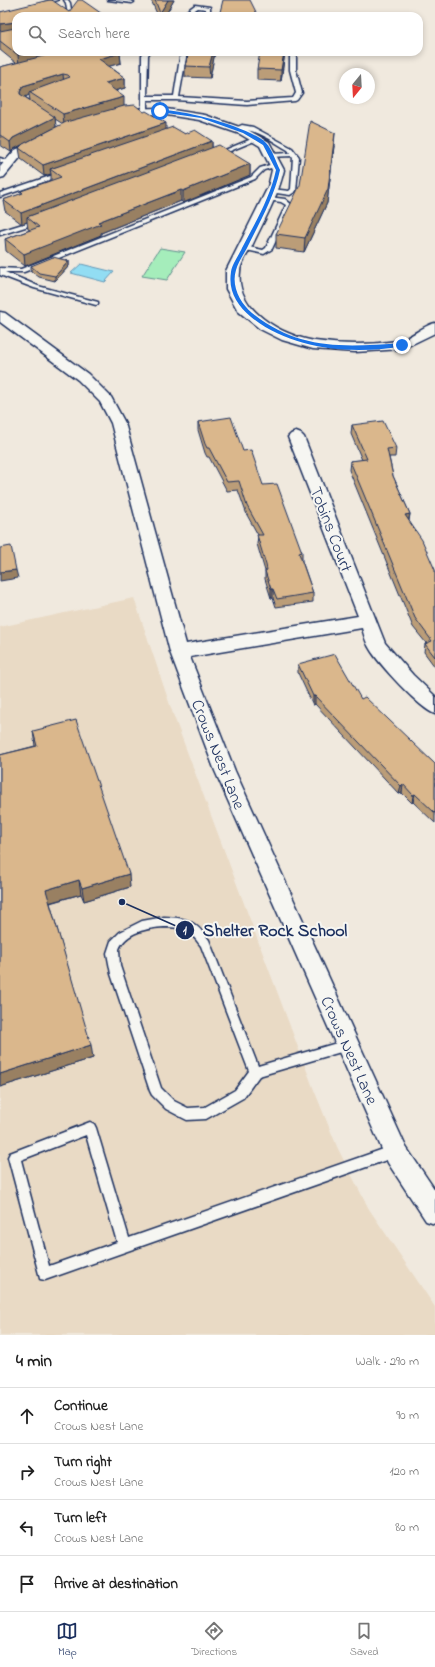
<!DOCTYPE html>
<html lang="en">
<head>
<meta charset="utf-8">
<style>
  :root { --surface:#fff; --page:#f6f6f6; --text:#222; --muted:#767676; --line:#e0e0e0; --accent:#1b2f5e }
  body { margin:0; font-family:"Indie Flower",sans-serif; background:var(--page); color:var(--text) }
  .compass { position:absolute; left:339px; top:68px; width:36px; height:36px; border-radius:50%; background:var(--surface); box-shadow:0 2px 6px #0003; rotate:198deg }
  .stop { position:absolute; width:12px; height:12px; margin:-9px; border:3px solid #1a73e8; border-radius:50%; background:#fff }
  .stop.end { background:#1a73e8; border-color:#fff; box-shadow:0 1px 4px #0008 }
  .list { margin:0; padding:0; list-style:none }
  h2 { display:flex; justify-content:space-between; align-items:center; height:52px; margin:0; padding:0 16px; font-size:17px }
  h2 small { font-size:13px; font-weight:400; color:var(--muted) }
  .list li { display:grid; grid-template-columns:26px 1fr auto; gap:12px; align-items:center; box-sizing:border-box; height:56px; padding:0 16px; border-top:1px solid var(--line) }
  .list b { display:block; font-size:15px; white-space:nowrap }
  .list p { margin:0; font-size:13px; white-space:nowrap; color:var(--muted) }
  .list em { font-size:13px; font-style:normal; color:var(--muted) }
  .icon { flex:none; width:22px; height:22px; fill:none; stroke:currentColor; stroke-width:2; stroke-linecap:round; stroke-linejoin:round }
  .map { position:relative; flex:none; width:435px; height:1335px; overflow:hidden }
  .search { position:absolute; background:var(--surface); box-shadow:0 2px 6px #0003; left:12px; right:12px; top:12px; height:44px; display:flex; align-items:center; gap:10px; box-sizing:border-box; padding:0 14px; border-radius:12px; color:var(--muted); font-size:15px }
  .sheet { height:276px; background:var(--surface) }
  nav { display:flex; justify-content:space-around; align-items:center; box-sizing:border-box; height:56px; border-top:1px solid var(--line); background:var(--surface); font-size:11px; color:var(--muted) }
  nav a { display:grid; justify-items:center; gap:2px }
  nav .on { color:var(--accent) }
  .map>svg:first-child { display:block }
  .built { fill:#e9dac5 }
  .green { fill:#a5edbb; stroke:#608e8c }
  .water { fill:#92ddf3; stroke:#6297b7 }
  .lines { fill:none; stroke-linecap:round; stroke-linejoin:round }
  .lane-casing { stroke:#1b2f5e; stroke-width:3 }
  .street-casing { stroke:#1b2f5e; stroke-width:3 }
  .lane { fill:#f6f6f2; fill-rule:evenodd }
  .street { fill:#f6f6f2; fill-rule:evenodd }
  .wall { fill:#bb9d78; stroke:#1b2f5e; fill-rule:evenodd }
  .shaded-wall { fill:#998062; stroke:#1b2f5e }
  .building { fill:#dab78c; stroke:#1b2f5e }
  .route { fill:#1a73e8 }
  .labels { text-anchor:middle; stroke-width:4; stroke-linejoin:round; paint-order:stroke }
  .street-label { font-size:17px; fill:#1b2f5e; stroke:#f6f6f2 }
  .leader { fill:none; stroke:#1b2f5e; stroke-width:1.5 }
  .callout-dot { fill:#1b2f5e; stroke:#f6f6f2; stroke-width:1.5 }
  .mark-label { font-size:12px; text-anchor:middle; font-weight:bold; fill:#fff }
  .callout-label { font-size:18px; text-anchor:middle; font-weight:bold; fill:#1b2f5e; stroke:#f6f6f2; stroke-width:4; stroke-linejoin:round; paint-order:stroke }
</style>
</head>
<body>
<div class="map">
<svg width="435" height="1335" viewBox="0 0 435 1335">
  <rect width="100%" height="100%" fill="#f0e9de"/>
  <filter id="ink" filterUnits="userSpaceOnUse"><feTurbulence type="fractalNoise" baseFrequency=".025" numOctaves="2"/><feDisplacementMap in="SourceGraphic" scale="8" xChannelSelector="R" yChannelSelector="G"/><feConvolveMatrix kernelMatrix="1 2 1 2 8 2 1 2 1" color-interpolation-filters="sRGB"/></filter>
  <g filter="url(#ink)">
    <path class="built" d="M134,598L173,714L314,1090L338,1149L369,1209L435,1307V1335H0V627Z"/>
    <path class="green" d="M160,248L185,252L167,280L142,276Z"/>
    <path class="water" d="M81,264L114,272L105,282L71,273Z"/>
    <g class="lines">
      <defs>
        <path id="lane" d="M51,0H58L42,5L40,4Z
          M64,0H68L70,3L72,16H68L66,3Z
          M108,0H126L134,2L132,3Z
          M195,5L210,7V16H206V9L198,8L185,16H180Z
          M144,52H150L148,55L147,96H174L181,52H187L179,97L247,101L293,98L296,93L290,70V52H296V70L302,93L297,100L295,101L247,105L176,100H147V111L142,112V55Z
          M242,125L253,127L292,148L299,157L296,191L290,195L270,192V190L272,189L289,191L291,189L293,157L292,156L269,157V155L271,154L290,153L288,150C273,142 254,126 236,131L233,129Z
          M254,138L259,139L218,156L213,155Z
          M0,158L11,162L12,163L9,165L0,162Z
          M276,163L278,164V166L264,170L255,179L24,272H5L38,286L98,302V304L96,305L34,288L0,275V268L21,269L251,177L260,168Z
          M62,172L65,174L64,175L0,197V193Z
          M269,197L285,199L292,205L272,249L264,254L242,249V247L244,246L263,250L266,248L286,205L281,202L267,200V198Z
          M39,219L42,221L41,222L0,235V231Z
          M164,917C188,918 195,921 209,940L258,1066L347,1040L351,1041L353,1045L351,1049L259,1076L243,1098L206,1119L187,1120L183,1118L166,1109L152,1095L150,1091L111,974L107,953L111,941L120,932L142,921ZM164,927C184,927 189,930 201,946L249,1071L235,1090L205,1107L188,1108L174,1101L161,1088L120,966L119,949C126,932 148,928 164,927Z
          M90,1122L94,1124L96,1128L129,1238L395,1145L399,1147L401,1151L399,1155L395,1157L45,1280L40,1279L39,1274L8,1157L10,1153ZM86,1135L117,1242L49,1266L21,1160Z"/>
        <path id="street" d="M160,108L205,115L248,130L269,142L284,170C278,197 263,222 251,248C247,255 240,264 240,272C235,310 283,336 315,341C342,345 371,345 397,341C410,339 422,326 435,323V333L402,349L355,352L313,349L282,340L260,329L238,311L226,289V271L268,187L272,170L260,146L240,134L199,120L160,114L123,115L117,112L123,109Z
          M41,138L45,139L47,141L45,143L23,154L4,177L0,178V167L15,150Z
          M0,312L5,313L88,374L111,397L125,423L186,644L358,616L288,437L291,434L296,432L301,434L304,437L385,643L413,675L435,696V714C420,709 378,663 370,649C366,643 364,635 362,628L190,657L235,771L406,1147L435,1190V1224L426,1221L388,1163L215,771L170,652L111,423L100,402L78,380L0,322Z"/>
      </defs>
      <use href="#lane" class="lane-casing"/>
      <use href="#street" class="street-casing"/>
      <use href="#lane" class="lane"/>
      <use href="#street" class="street"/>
    </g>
    <path class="wall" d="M151,0H174L165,16H158Z
      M0,12H69L105,16L16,52L120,53L121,63L109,66L125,78V88L115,91L124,106L166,129L212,141V147L250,164V175L183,203L181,201L101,233V235L25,266L6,251L5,239L30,230L28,229L27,222L22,224L5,211L3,200L21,194V191L51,180V174L44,176L21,159L19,148L22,145L14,149L11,152L0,145V67L16,63L0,50ZM29,95L30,100L25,97ZM55,119L63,124L56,127Z
      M189,52H215L210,78L185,77V66Z
      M285,52L281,81L257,80V69Z
      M334,146L327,203L304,252L276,248V234Z
      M69,261V266L55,281L39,277L31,271V266Z
      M198,422L243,451L302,552V561L313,593V602L276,607L273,598H271L265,579V571L257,544L258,535L247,515L238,490L227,491L209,457H207L205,453L198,430Z
      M352,425L396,448L395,457H389L393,476L410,514L409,521L435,570V667L424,652L425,644L426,643L413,627L349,470L350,461L362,460L351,434Z
      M298,664L361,699L435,764V823L413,802L412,803L402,793L399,794L315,704L313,705L298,673Z
      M33,731L130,887L84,901L81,894L50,903L93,1058L0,1087V755L35,746Z"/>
    <path class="shaded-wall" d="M168,0H174L165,16H160V13Z
      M16,22V32L0,34V24Z
      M32,52H71L19,66L18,55Z
      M213,52H215L210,78L209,67Z
      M284,52H285L281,81V70Z
      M120,53L121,63L99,69V59Z
      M63,74L64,85L29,92V95L25,97L21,102L20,92L23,86Z
      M125,78V88L106,93L105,83Z
      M124,97V107L64,125L63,114Z
      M55,117L56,127L14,149L11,152L10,142L13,138Z
      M166,123V134L50,169L51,174L44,176L43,165Z
      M335,133L334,146L327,203L304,252L305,238Z
      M212,141V152L27,217V222L22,224L21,213Z
      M250,164V175L183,203V191Z
      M181,190V201L101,233V235L25,266L24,254L98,222Z
      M69,261V266L55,281V276Z
      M410,514L408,523L405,515Z
      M16,570L18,578L0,581V572Z
      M271,589H273V598H271Z
      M313,696H315V704L313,705Z
      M403,784L402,793L399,794L401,786Z
      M415,794L413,802L412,803L413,795Z
      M129,874L130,887L84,901L82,888Z
      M79,880L81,894L48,903L46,890Z
      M91,1045L93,1058L0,1087V1074Z"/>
    <path class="building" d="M49,0H52L69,12L78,0H82L105,16H16V52H32L18,55L0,41V31L15,28L16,22L0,24V12Z
      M155,0H168L160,13Z
      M223,0H250L258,16H219Z
      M59,52H119L120,53L99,59L125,78L105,83L124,97L63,114L29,92L70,77L68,75L63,74L23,86L20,92V94L55,117L13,138L10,142L0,135V67Z
      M189,52H213L209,67L185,66Z
      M260,52H284L281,70L257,69Z
      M135,105L144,112L146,111L166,123L43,165L19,148L23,144L66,122L124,106Z
      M310,121L335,133L328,189L305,238L276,234L300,185Z
      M173,127L185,134L195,130L212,141L21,213L3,200L23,193L21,191L61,177L50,169Z
      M219,145L250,164L183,191L181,190L98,222L101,224L24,254L5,239L39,227L27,217Z
      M53,257L69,261L55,276L39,273L31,266Z
      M231,417L243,451L251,450L263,485L277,484L302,552L299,553L313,593L277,599L273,589H271L265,571L267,570L266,565L257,535H263L247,506L239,481L227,482L209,448H207L205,444L198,422Z
      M383,421L396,448L387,449L393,476L410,514L405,515L422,540L435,570V657L425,644L432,641L415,618L350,461L367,459L352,425Z
      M11,546L16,570L0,572V548Z
      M335,654L361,699L365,697L435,764V813L415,794L413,795L403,784L401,786L315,696H313L298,664Z
      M76,720L129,874L82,888L79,880L46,890L91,1045L0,1074V755L37,746L33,731Z"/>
  </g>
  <path class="route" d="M159,110C182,109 250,127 266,143C272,149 276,162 280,170C274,198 259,223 247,248C243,255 238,263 236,270C231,286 240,303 252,313C299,351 345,347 402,343L404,345V346C352,355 292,350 251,317C237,305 228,291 231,272C232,264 239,255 242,248C255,223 270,198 276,170L263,145L243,133L201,118L160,112Z"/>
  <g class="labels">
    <g class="street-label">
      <text transform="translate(332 529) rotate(69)" y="6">Tobins Court</text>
      <text transform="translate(219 754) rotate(68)" y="6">Crows Nest Lane</text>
      <text transform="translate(350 1050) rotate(66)" y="6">Crows Nest Lane</text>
    </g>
  </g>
  <path class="leader" d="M122 902L185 930"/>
  <g class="callout-dot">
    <circle cx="122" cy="902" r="4"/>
    <circle cx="185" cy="930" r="10"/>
  </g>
  <g class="mark-label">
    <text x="185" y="934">1</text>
  </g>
  <g class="callout-label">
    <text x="275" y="936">Shelter Rock School</text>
  </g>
</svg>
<svg class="compass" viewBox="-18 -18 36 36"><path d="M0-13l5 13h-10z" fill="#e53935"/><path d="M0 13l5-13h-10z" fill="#767676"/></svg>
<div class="stop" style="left:160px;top:111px"></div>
<div class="stop end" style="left:402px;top:345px"></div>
<div class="search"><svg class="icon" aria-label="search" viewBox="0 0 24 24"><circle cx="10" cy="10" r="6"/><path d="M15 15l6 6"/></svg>Search here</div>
</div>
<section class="sheet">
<h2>4 min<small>Walk · 290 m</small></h2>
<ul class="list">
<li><svg class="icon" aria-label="ahead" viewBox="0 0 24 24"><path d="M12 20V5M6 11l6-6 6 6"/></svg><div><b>Continue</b><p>Crows Nest Lane</p></div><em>90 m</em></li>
<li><svg class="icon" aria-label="right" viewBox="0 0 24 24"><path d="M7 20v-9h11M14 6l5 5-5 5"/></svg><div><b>Turn right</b><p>Crows Nest Lane</p></div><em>120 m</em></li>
<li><svg class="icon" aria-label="left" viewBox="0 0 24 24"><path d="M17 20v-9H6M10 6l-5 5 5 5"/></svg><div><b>Turn left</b><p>Crows Nest Lane</p></div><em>80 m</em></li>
<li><svg class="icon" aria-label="arrive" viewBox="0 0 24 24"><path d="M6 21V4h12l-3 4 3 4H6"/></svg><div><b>Arrive at destination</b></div></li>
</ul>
</section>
<nav>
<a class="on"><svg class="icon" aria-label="map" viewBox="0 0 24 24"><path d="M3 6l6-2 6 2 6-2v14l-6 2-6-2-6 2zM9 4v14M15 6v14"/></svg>Map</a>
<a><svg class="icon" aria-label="directions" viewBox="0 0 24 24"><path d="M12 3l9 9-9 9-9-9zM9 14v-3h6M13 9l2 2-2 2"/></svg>Directions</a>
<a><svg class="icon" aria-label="saved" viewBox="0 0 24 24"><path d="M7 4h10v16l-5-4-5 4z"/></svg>Saved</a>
</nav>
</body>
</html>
